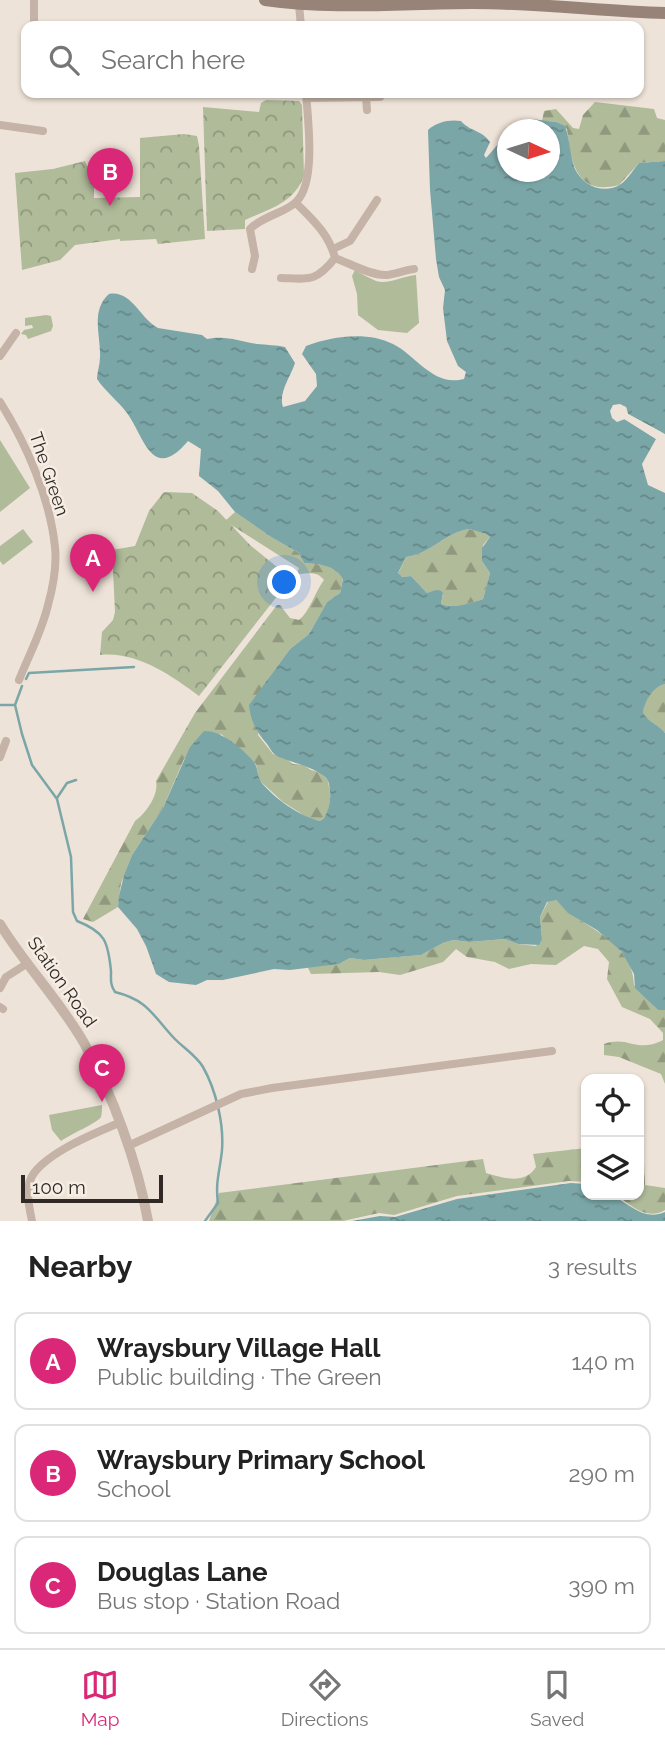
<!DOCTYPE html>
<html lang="en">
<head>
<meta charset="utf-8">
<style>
  :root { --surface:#fff; --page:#f6f6f6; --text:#222; --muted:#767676; --line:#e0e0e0; --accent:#db2777 }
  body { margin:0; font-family:Raleway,sans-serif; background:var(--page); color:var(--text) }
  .controls { position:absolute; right:21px; bottom:21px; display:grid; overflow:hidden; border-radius:14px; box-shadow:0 2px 5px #0004 }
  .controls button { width:63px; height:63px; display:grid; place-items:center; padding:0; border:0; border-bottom:2px solid var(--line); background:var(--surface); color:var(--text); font:35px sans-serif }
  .compass { position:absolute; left:497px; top:119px; width:63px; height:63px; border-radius:50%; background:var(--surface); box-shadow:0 2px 5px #0004; rotate:94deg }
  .scale { position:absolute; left:21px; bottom:18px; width:142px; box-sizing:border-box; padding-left:7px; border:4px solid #312926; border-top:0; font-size:19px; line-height:24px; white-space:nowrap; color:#312926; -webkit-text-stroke:5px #f6ede4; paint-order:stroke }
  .you { position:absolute; left:285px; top:583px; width:24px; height:24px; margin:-18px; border:5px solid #fff; border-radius:50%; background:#1a73e8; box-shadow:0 0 0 10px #1a73e833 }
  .badge { display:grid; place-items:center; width:46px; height:46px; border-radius:50%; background:var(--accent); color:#fff; font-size:23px; font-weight:700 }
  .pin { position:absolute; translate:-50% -58px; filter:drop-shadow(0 2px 4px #0008) }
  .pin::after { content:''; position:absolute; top:37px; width:24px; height:21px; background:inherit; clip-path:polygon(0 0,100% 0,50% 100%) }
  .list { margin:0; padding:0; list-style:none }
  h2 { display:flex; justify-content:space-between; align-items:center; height:91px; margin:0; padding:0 28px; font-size:30px }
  h2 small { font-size:23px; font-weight:400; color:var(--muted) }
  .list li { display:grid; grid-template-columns:46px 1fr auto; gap:21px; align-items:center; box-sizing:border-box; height:98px; margin:0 14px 14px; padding:0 14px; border:2px solid var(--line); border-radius:14px }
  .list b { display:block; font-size:26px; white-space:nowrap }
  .list p { margin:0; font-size:23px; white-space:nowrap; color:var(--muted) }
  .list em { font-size:23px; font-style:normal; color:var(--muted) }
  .icon { flex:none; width:38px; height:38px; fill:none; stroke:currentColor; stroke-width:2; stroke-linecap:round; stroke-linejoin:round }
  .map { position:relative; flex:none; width:665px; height:1221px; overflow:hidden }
  .search { position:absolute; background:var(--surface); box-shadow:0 2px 5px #0004; left:21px; right:21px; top:21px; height:77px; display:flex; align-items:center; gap:18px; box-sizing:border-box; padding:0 24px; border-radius:14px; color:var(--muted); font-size:26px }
  .sheet { height:427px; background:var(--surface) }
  nav { display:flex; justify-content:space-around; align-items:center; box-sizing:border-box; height:98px; border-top:2px solid var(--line); background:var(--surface); font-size:19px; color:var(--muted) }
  nav a { display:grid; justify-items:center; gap:4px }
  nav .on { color:var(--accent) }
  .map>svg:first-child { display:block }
  .grass { fill:#b0bb9a }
  .forest { fill:url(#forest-firs) }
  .park { fill:url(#park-crowns) }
  .water { fill:url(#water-ripples); fill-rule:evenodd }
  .pier { fill:#eee3d8 }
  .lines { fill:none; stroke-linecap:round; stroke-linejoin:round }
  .stream { stroke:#7ba6a7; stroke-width:2.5 }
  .minor { stroke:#c4b3a6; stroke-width:8 }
  .tertiary { stroke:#c4b3a6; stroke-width:10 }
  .secondary { stroke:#978378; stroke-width:12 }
  .labels { text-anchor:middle; stroke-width:5; stroke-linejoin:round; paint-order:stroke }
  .street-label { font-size:18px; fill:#312926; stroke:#f6ede4 }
</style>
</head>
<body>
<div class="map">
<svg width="665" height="1221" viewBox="0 0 665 1221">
  <defs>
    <pattern id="forest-firs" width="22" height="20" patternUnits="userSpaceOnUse" patternTransform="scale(1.75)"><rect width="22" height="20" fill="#b0bb9a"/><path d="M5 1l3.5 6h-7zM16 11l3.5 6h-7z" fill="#90987d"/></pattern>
    <pattern id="park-crowns" width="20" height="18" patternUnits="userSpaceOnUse" patternTransform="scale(1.75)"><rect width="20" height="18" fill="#b0bb9a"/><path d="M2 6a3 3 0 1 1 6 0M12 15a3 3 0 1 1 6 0" fill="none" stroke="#90987d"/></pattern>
    <pattern id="water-ripples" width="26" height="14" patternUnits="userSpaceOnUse" patternTransform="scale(1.75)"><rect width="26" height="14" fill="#7ba6a7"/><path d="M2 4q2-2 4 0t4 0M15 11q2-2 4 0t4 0" fill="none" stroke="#658788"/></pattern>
  </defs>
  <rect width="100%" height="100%" fill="#eee3d8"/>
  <path class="grass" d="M355,270C362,274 369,278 376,281C388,285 403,276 416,275L419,323L407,333L378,330L358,315L357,294L352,276Z
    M46,315L51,316L53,326L51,331L28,339L26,335L21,334L24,330L33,328L32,325L25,326V318Z
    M0,440L30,488L0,512Z
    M23,529L33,542L3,565L0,561V546Z
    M102,1105C102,1108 102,1114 101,1117C99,1122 69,1135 61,1141L52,1130L49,1115Z"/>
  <path class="forest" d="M595,102L654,109L657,118L665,120V161L639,163L619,185C577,196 571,164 567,129L556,122L542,121L544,111L556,109L573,128L579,129L583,115Z
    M235,512L271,537L299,553L304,563C319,564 335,565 343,578L340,593L327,602L309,634L290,649L269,678L258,735L273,754L287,759L293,764L303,765L311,770L322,773L328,781L331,800L327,815L320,821L310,819L283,802L259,780L256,764L221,734L184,759L163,808L132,855L121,883L118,907L93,922L83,919L135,821C146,813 159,795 156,781L195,713L277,605H280L290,618L299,620C310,611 315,592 324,580C317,570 306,574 297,574L299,568L225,521Z
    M469,529L486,534L490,537L483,545L482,561L490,573L483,599C471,603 454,609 441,604L443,594L427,593L411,576L402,577L398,574L406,557C431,554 444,533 469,529Z
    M665,684V733C659,724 648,723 643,712C644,700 653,687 665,684Z
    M549,900H556C582,929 633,939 634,985L658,1010H665V1084L661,1074L619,1057L604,1055V1044C629,1035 636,1054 663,1040V1033L650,1019L622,1007L607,979L609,962L598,949L584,946L556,965L531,964L509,969L495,962L467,957L456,949L443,962L400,975L379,972L311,974L307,966L339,964L350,958L364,960L421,955L443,943L453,940L469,942L505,939L518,944L536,946L542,939L540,917Z
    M586,1148V1182L569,1181L457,1196L394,1215L379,1213L343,1221H209L219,1193L483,1159L486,1173C503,1178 525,1185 536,1167L533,1154Z
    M639,1154L644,1162L645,1185L665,1188V1210C647,1221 631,1206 617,1195H639Z"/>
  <path class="park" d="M266,100L299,101L302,105L304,175C295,203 269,209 245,220V229L207,231L203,107L259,112L261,103Z
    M184,134L197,136L199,146L205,239L158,244L156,239L120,241V239L75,245L60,260L22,270L15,173L53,169L85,161L94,184V198L140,197V138Z
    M164,492L192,493L218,511L250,545L288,576L289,581L199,696C171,675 136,651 100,655L102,632L113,620L115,612L112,550L135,546L149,511Z"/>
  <path class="water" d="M531,119L556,122L565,126C570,140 570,156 575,169C583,186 604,195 621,184C628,179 633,170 639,163L665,161V434L628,414L626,407L613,405L612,418L624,419L656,439L642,464L648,485L665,493V684C653,687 645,700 643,712C648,723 659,724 665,733V1010H658L635,988L634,974L622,952L597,930L568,913L556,900L547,902L540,917L542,939L539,945L518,944L505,939L469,942L453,940L443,943L421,955L364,960L350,958L339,964L290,970L274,969L223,980H207L196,985L169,982L156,974L146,946L137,929L118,907L119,896L124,875L132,855L163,808L190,747L204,731C221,730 243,749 254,762C258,767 257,776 261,782C274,798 299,816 320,821L324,818C329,810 331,801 330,792C329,788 330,785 328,781C323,769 289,762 277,756C272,753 270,748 267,744C256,731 251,722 249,705L290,649L309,634L327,602L340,593L343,579C335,565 319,564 304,563L299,553L271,537L235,512L218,491L199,476L201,449L188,441C152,484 144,436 127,413C118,401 105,391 97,379C97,372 100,365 100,357C101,336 90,311 109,294C132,290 140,319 158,328L202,335L207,339C226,335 239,341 257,344C267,345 276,345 285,347L295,363C291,376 278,393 283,407L305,401L317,386L316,374L302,354L306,346C332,336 368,331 393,344C417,356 433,387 464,379L466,372L458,366L447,341L443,308L445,290L439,277L436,259L430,190L428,130C436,122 450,119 461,121C469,131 482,130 490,142L484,155L486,158L507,134L508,172H550V130L511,129L523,120ZM469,529L486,534L490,537L482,548V561L490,573L483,599C471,603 453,609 441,604L443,593C438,587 433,592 427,593L411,576L402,577L398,573L406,557C431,554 444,533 469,529Z
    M571,1183L586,1184V1195C595,1195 607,1193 615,1197C632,1206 645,1221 665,1212V1221H352L380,1216L395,1217L457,1199Z"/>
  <path class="pier" d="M620,404L626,407L628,414L661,432L659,435L637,423L658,436L656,439L625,419L617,422L612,418L610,411L613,405Z"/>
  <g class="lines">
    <path class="stream" d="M26,679L29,673L134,667
      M22,686L15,705L22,734L32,765L57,799L71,857L73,912L77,921C105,932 108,941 111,971C111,979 110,985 115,992C147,1000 152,1014 173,1037C182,1047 196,1055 203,1067C216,1090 224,1124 222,1150C220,1171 215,1182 218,1203L205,1221
      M0,705H15
      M57,798L67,783L76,780"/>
    <path class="minor" d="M299,5L301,26
      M34,26V0
      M366,97L367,110
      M307,98L380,97
      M0,125L43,131
      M296,203C313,220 329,234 335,258C349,263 370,275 385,275C394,275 404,270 414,269
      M333,249L350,241L377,200
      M252,269L255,256L250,229C262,216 288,212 297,201C316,181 308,120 306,93
      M281,278C309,279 316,282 335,258
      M0,356L16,333
      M0,402C26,443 50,498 55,547C57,566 53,587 48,605C42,631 29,655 19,680
      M0,757L6,741
      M0,988L6,977L28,963
      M0,1007L3,1009
      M128,1146L241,1094L272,1088L552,1051
      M32,1221C29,1207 24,1186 34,1173C51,1151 93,1134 119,1123"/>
    <path class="tertiary" d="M0,924C25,965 60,1001 84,1043C112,1093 138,1164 148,1221"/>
    <path class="secondary" d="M265,0C335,10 404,3 473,3C537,3 601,11 665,13"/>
  </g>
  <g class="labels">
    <g class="street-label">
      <text transform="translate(49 474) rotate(71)" y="6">The Green</text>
      <text transform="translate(62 982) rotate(55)" y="6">Station Road</text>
    </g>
  </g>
</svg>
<div class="controls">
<button><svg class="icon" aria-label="locate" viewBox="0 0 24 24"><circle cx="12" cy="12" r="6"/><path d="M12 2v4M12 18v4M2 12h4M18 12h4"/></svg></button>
<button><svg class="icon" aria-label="layers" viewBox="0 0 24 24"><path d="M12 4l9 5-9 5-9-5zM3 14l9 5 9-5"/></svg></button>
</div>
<svg class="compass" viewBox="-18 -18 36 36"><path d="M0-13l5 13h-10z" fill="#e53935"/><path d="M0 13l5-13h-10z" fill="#767676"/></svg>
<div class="scale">100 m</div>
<div class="you"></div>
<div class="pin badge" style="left:93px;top:592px">A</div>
<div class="pin badge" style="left:110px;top:206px">B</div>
<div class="pin badge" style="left:102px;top:1102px">C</div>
<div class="search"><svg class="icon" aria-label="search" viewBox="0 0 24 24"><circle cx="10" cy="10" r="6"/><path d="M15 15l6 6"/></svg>Search here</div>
</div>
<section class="sheet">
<h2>Nearby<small>3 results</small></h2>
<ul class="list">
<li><span class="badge">A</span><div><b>Wraysbury Village Hall</b><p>Public building · The Green</p></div><em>140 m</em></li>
<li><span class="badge">B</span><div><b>Wraysbury Primary School</b><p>School</p></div><em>290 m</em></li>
<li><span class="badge">C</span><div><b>Douglas Lane</b><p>Bus stop · Station Road</p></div><em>390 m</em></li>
</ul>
</section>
<nav>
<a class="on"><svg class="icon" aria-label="map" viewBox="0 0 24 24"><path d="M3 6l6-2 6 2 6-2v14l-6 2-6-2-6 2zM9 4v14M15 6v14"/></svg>Map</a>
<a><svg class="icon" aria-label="directions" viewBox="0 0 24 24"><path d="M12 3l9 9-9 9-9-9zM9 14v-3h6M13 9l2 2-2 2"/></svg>Directions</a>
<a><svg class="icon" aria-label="saved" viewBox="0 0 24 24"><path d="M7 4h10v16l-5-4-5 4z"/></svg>Saved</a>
</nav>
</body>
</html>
